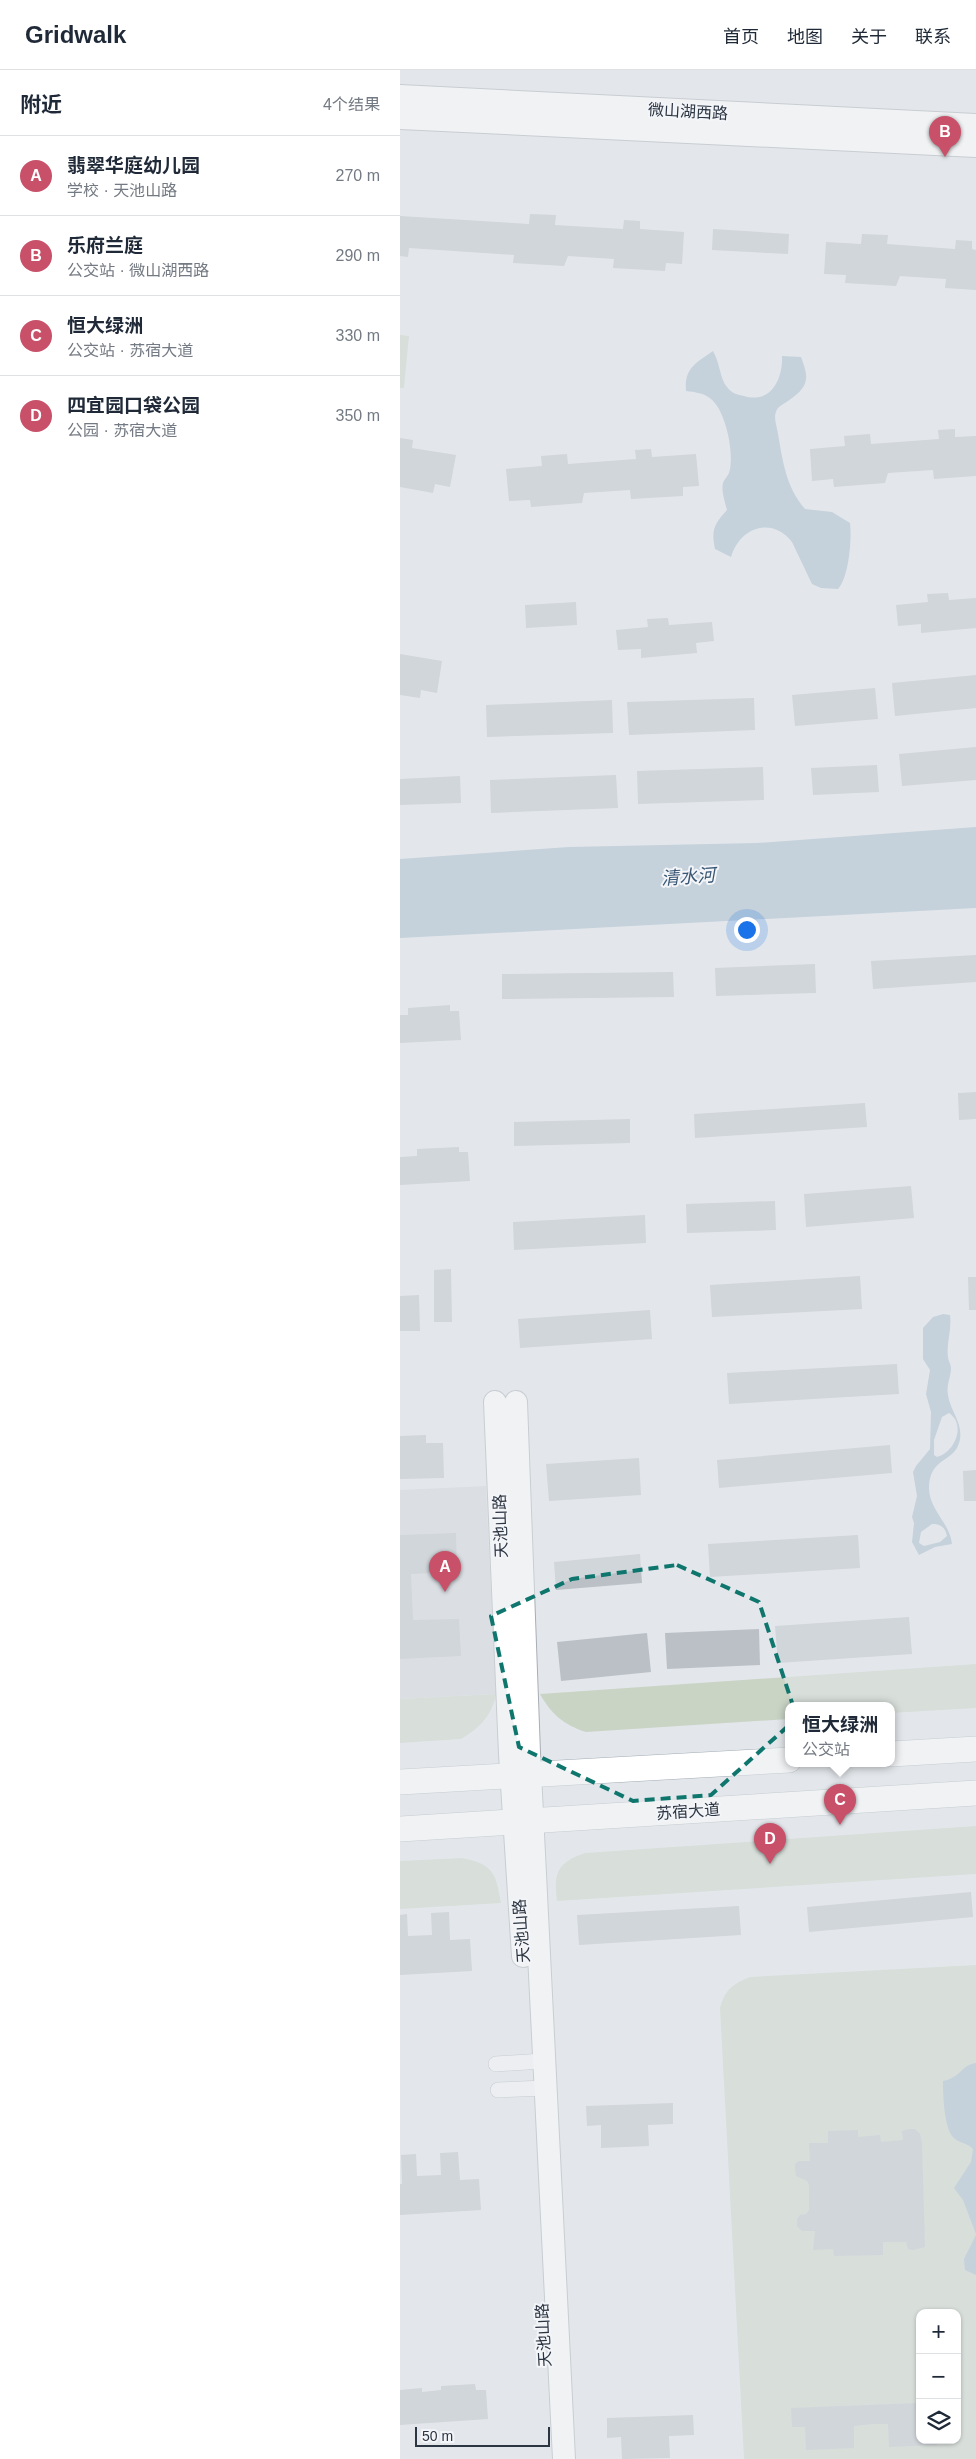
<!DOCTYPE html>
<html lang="zh">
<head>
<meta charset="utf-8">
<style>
  :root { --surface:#fff; --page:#f2f2f3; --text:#1f2937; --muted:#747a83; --line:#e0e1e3; --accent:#c85069 }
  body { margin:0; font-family:Arial,"Noto Sans SC",sans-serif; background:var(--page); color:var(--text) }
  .controls { position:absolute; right:15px; bottom:15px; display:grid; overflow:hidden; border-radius:10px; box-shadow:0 1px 4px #0004 }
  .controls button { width:45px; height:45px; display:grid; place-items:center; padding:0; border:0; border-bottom:1px solid var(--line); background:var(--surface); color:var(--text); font:25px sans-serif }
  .scale { position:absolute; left:15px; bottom:12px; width:135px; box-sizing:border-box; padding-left:5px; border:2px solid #2c3542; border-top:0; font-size:14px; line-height:18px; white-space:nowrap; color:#2c3542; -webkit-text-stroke:4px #f3f5f8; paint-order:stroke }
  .you { position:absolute; left:346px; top:859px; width:18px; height:18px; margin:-12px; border:4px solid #fff; border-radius:50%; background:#1a73e8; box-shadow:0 0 0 8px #1a73e833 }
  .badge { display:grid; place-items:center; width:32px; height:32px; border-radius:50%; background:var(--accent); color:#fff; font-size:16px; font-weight:700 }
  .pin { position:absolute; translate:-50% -41px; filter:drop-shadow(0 1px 2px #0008) }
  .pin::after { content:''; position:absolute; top:26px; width:18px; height:15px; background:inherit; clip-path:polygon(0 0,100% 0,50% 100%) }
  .popup { position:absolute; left:385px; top:1632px; width:110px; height:65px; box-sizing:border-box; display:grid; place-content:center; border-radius:10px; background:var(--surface); filter:drop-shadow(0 1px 4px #0005); font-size:16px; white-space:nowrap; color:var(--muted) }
  .popup b { font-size:19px; color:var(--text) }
  .popup::after { content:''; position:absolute; left:50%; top:100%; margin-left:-10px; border:10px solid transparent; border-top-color:var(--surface) }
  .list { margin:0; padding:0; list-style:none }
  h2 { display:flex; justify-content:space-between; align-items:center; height:65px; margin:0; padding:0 20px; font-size:21px }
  h2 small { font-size:16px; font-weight:400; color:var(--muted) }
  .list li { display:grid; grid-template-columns:32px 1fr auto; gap:15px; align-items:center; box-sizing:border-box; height:80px; padding:0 20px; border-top:1px solid var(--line) }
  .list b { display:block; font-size:19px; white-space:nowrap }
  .list p { margin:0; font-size:16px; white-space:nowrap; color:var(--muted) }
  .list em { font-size:16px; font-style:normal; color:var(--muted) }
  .icon { flex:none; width:28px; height:28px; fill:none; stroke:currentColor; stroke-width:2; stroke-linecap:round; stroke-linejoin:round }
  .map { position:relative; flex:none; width:576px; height:2389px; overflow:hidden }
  header { display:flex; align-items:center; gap:30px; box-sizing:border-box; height:70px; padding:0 25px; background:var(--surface); border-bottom:1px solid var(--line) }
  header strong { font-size:24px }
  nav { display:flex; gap:28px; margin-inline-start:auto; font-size:18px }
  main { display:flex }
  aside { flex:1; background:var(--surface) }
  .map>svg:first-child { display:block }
  .built { fill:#d1d6dc }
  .green { fill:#c9d4c5; fill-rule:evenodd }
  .water { fill:#a0b6c8; fill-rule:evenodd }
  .building { fill:#bbc0c7 }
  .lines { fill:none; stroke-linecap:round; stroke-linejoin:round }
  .street-casing { stroke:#a8aeb5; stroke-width:16 }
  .secondary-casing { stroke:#a8aeb5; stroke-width:24 }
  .primary-casing { stroke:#a3acb6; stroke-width:26 }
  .street { stroke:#f6f7f9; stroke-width:15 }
  .secondary { stroke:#fff; stroke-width:22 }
  .primary { stroke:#fff; stroke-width:25 }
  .marked { fill:none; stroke:#0f766e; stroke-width:4; stroke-dasharray:10 6; stroke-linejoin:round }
  .labels { text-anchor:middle; stroke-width:4; stroke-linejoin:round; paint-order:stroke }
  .street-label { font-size:16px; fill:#2c3542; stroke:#f3f5f8 }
  .water-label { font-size:18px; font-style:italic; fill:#385674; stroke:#f3f5f8 }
</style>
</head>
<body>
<header>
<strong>Gridwalk</strong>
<nav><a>首页</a><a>地图</a><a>关于</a><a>联系</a></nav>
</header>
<main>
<aside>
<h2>附近<small>4个结果</small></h2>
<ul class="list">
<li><span class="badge">A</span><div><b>翡翠华庭幼儿园</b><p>学校 · 天池山路</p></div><em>270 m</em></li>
<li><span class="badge">B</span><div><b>乐府兰庭</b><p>公交站 · 微山湖西路</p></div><em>290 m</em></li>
<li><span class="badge">C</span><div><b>恒大绿洲</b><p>公交站 · 苏宿大道</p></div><em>330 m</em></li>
<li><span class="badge">D</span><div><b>四宜园口袋公园</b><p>公园 · 苏宿大道</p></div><em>350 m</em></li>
</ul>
</aside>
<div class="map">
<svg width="576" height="2389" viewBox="0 0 576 2389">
  <rect width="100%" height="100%" fill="#e3e7eb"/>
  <path class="built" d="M86,1416L96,1624L0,1629V1420Z"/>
  <path class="green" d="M0,265L9,266L4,318H0Z
    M576,1594V1638L491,1643V1636H389V1649L186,1662C164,1655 151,1644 140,1624Z
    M96,1624C93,1644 79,1659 61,1669L0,1673V1629Z
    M576,1756V1804L157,1831C153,1803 158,1792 185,1783Z
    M62,1788C94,1794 96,1804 101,1833L0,1839V1791Z
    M576,1895V2389H344L320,1938C325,1920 332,1914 350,1907ZM520,2243H557V2370H520Z"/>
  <path class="water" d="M313,281C320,293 320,309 327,317C331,323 338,325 344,326C371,334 383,309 382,286L401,287C410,310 408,317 388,331C385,333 380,336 378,338C372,346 377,356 378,364C383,392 386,417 405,439L432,442L450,453C452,468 449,508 438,519L421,518L412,514L392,472C372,446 340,457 331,487L315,479C311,460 314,454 327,440C325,432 321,421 323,413C324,409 328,406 329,403C335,385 326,341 311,329C304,323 295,322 286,321C284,298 296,293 313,281Z
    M576,757V838L0,868V789L169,777L357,773Z
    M543,1244L550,1245C552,1260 546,1274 548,1287C548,1291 551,1294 551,1298C551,1307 546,1315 548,1325C550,1341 565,1355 559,1373C553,1393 529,1387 529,1419C530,1441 550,1453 552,1474L535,1477L519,1485L512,1472L514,1453L512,1447L517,1426L513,1402L516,1396L530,1379L531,1342L526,1324L530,1300L523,1289V1258L533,1247ZM549,1343C567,1355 554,1383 537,1387L534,1385V1370L542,1347ZM532,1454C541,1454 545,1457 547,1466L540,1472L524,1476L519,1473L521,1462Z
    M576,1993V2164L563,2130L554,2118L571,2092L573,2079C567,2072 559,2074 553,2067C544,2057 543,2025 543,2011C562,2007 561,1995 576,1993Z
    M576,2165V2205L565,2200L564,2189Z"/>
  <path class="building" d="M130,144L156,145L155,155L223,159L224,150L240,151V159L284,162L282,194L266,193L265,201L213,198L214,189L168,186L164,196L113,193L114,185L9,178L8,187L0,186V146L129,154Z
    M313,159L389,164L388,184L312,180Z
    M462,164L488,165L487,174L555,179L556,170L572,171V179L576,180V220L545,218L546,209L500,206L496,216L445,213L446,205L424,204L426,172L461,174Z
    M555,359V367L576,366V406L534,409L533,400L488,403L485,413L434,417L433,409L412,411L410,379L445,376L444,366L470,364L471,374L539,369L538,360Z
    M0,368L13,370L12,378L56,385L50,417L35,414L33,423L0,417Z
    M251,379L252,387L296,384L299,416L283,417V426L231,429L230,420L184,423L182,433L131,437L130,430L109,431L106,399L142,396L141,386L167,384L168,394L236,389L235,380Z
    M548,523L549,530L576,528V558L521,563V554L498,556L496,535L528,532L527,524Z
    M176,532L177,555L126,558L125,535Z
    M268,548L269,555L312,552L314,571L296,573L297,583L241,588V579L218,580L216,560L248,557L247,549Z
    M0,584L42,591L37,623L21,620L20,628L0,625Z
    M576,605V638L495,646L492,613Z
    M475,618L478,649L395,656L392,625Z
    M354,628L355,660L229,665L227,632Z
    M212,630L213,663L87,667L86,635Z
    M576,677V710L502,716L499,684Z
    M477,695L479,722L413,725L411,698Z
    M363,697L364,730L238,734L237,701Z
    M216,705L218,738L91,743L90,710Z
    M60,706L61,733L0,735V709Z
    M576,885V912L473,919L471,891Z
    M415,894L416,923L316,926L315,898Z
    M273,902L274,927L102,929V904Z
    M50,935V941H59L61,970L0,973V945H8V938Z
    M576,1022V1049L559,1050L558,1023Z
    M465,1033L467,1057L295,1068L294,1044Z
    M230,1049V1073L114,1076V1052Z
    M59,1077V1082H68L70,1111L0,1115V1087L17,1086V1079Z
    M511,1116L514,1148L406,1157L404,1124Z
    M375,1131L376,1160L287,1163L286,1134Z
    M245,1145L246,1173L114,1180L113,1152Z
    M51,1199L52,1252H34V1200Z
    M460,1206L462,1239L312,1247L310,1215Z
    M568,1207H576V1240H569Z
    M19,1225L20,1261H0V1226Z
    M250,1240L252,1269L120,1278L118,1249Z
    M497,1294L499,1324L329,1334L327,1303Z
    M26,1365V1373H43L44,1408L0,1409V1366Z
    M490,1375L492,1403L319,1418L317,1390Z
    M239,1388L241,1425L149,1431L146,1394Z
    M576,1400V1431H564L563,1401Z
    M56,1463L57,1502L11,1504L13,1550L59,1549L61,1586L0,1589V1465Z
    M458,1465L460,1498L310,1507L308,1474Z
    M240,1484L242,1513L156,1520L154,1492Z
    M509,1547L512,1584L378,1593L375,1556Z
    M359,1559L360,1595L267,1599L265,1563Z
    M247,1563L251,1602L161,1611L157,1572Z
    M571,1822L573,1847L409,1862L407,1837Z
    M339,1836L341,1865L179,1875L177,1845Z
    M49,1842L50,1870L70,1869L72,1901L0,1905V1845L7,1844L8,1866L32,1865L31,1843Z
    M273,2033V2054L248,2055L249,2076L201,2078V2055L187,2056L186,2036Z
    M509,2059H515L520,2064L522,2073L525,2177L513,2180L508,2179L506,2172H483V2185L434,2186L433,2179L413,2180L415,2161H402L397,2156V2149L400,2145L406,2144L409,2140V2115L407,2111L396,2106L395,2099V2094L399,2091H410L409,2073H428V2061L458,2060V2067L480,2065L481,2072L503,2070L502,2061Z
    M58,2082L60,2110L79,2109L81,2140L0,2145V2114H2L1,2085L16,2084L17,2106L41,2105L40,2083Z
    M75,2314L76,2320H86L88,2349L0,2355V2320L22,2318V2322L41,2320V2316Z
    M520,2333V2370H536L537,2375L489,2377L488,2354H472L454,2356V2378L406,2380L405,2357H392L391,2338Z
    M293,2345L294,2365L269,2366L270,2388L222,2389L221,2367L207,2368V2348Z"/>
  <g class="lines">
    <defs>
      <path id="street" d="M96,1994L143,1991
        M98,2020L145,2018"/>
      <path id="secondary" d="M0,26L576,55
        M0,48L576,76
        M95,1332L110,1684L123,1886
        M116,1332L129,1683L164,2389"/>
      <path id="primary" d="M491,1684L576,1679
        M0,1712L389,1690
        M0,1759L576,1723"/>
    </defs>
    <use href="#street" class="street-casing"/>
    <use href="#secondary" class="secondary-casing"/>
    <use href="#primary" class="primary-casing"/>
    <use href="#street" class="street"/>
    <use href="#secondary" class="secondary"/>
    <use href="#primary" class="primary"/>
  </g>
  <path d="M0 0H576V2389H0ZM277,1495L359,1532L397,1648L311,1725L233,1731L119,1677L91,1546L172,1509Z" fill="#e3e7eb" fill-opacity=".55" fill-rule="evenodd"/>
  <path class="marked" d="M277,1495L359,1532L397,1648L311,1725L233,1731L119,1677L91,1546L172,1509Z"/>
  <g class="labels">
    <g class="street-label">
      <text transform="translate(288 41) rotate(3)" y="6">微山湖西路</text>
      <text transform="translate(100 1456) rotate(-92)" y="6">天池山路</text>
      <text transform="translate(288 1741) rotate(-4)" y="6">苏宿大道</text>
      <text transform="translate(121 1861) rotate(-94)" y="6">天池山路</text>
      <text transform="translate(143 2265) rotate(-93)" y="6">天池山路</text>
    </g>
    <g class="water-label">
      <text transform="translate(288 807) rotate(-4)" y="6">清水河</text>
    </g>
  </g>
</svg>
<div class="controls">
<button>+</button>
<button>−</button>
<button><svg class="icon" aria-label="layers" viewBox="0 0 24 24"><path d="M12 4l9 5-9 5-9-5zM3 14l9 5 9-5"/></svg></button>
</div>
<div class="scale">50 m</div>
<div class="you"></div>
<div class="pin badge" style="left:45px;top:1522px">A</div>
<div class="pin badge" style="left:545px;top:87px">B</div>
<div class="pin badge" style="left:440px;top:1755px">C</div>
<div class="popup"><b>恒大绿洲</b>公交站</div>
<div class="pin badge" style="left:370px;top:1794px">D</div>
</div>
</main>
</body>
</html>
